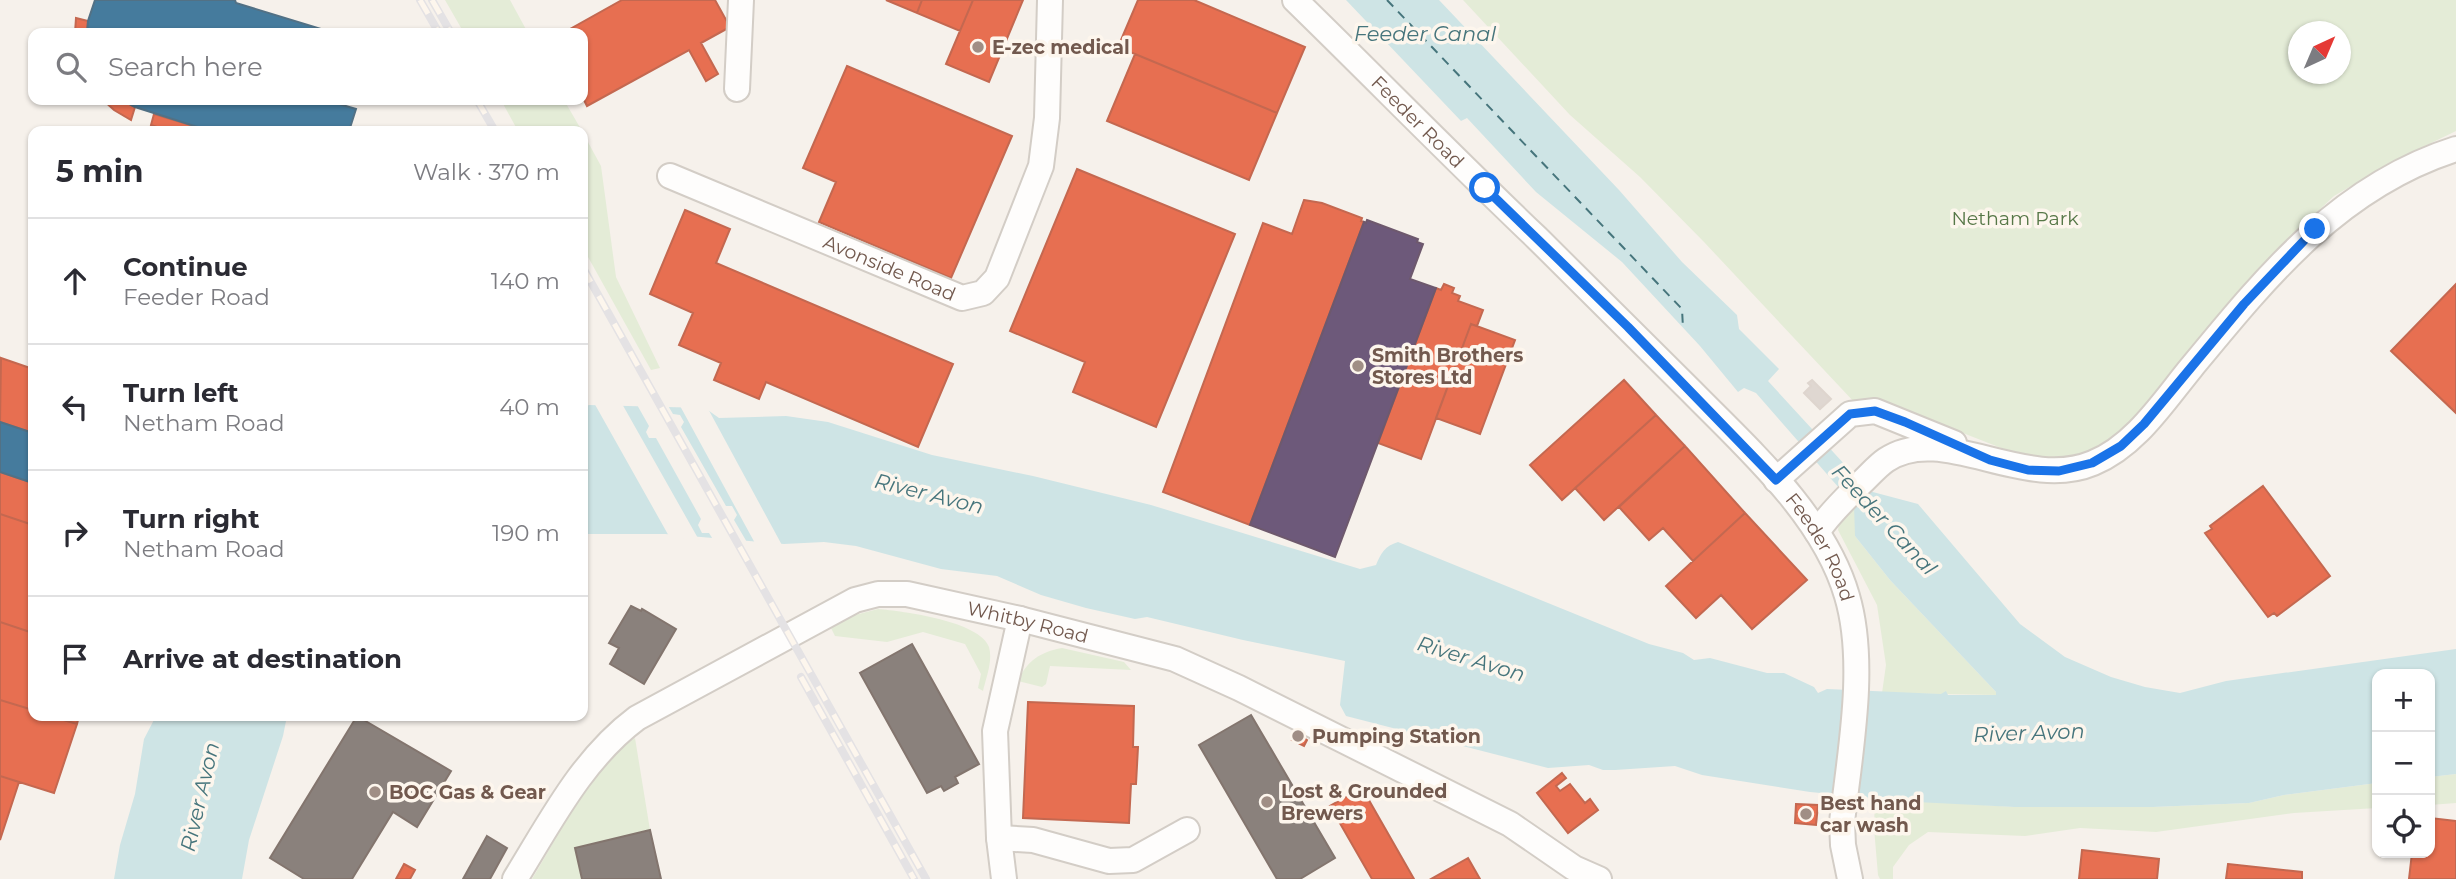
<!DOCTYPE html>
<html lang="en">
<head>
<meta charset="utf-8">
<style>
  :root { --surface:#fff; --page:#f7f7f7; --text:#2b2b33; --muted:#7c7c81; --line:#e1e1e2 }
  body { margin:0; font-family:Montserrat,sans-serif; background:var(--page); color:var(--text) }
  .controls { position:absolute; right:21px; bottom:21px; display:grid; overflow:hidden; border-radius:14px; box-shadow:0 2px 5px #0004 }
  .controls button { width:63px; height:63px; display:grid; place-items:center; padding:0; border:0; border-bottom:2px solid var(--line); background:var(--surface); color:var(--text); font:35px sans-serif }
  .compass { position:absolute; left:2288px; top:21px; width:63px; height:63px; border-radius:50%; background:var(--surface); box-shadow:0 2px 5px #0004; rotate:44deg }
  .stop { position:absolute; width:21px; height:21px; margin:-16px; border:5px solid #1a73e8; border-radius:50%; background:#fff }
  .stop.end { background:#1a73e8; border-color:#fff; box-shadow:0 2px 7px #0008 }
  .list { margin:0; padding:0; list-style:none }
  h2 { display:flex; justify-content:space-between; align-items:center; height:91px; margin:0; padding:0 28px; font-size:30px }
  h2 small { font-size:23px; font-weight:400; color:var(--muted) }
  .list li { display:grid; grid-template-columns:46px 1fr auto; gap:21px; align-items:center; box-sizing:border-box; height:126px; padding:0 28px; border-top:2px solid var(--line) }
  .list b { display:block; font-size:26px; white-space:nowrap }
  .list p { margin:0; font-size:23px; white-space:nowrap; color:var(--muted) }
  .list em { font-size:23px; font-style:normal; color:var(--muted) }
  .icon { flex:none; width:38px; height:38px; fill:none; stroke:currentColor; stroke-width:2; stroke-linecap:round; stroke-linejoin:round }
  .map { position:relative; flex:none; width:2456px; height:879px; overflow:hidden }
  .search { position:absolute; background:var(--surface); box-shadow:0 2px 5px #0004; left:28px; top:28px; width:560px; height:77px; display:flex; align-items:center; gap:18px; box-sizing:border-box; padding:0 24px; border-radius:14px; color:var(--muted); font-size:26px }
  .panel { position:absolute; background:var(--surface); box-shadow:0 2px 5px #0004; left:28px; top:126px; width:560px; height:595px; border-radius:14px }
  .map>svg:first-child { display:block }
  .green { fill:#e4ecd7; fill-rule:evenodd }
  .water { fill:#cee4e5 }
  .pier { fill:#f6f1eb }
  .shops { fill:#e76f51; stroke:#c46850; stroke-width:2 }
  .offices { fill:#6d597a; stroke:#6e596d; stroke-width:2 }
  .public { fill:#457b9d; stroke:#527185; stroke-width:2 }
  .industry { fill:#8a817c; stroke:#83756e; stroke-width:2 }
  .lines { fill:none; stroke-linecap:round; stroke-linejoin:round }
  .ferry { stroke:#46757c; stroke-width:2; stroke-dasharray:9 7; stroke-linecap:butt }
  .building { fill:#dfd7d1; stroke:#ded5ce; stroke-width:2 }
  .minor-casing { stroke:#d3cdc6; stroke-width:28 }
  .minor { stroke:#fefdfc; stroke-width:24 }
  .rail-casing { stroke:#e4e2e4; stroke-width:8 }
  .rail { stroke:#fdf6ed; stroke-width:5; stroke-dasharray:16; stroke-linecap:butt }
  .route { stroke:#1a73e8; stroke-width:9 }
  .poi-dot { fill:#a08e85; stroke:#fdf6ed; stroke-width:2.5 }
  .labels { text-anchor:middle; stroke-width:7; stroke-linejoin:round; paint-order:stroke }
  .poi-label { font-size:19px; font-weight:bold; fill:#72594e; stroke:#fdf6ed; text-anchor:start }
  .street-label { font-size:19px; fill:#72594e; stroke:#fdf6ed }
  .park-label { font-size:19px; fill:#567747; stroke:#fdf6ed }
  .water-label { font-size:21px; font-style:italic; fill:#46757c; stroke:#fdf6ed }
</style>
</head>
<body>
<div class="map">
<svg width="2456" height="879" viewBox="0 0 2456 879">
  <rect width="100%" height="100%" fill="#f6f1eb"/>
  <path class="green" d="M445,0H510L528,33H464Z
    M1463,0H2456V131L2396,160L2334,196L2276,251L2165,379L2132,424L2092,451L2061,460L2024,457L1884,402L1855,403L1704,242L1640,177L1570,115ZM2298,32H2340V74H2298Z
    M501,100H564L582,131H518Z
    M583,133L601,166L616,277L660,368L651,370L583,248Z
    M1855,505V536L1890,580L1997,693L1996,695L1882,693L1886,665L1877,605L1838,530L1840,518Z
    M878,609C902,611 980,621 989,647C993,661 986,678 983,691L978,688L981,674L965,644L923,632L887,642L835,636L831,628L851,616Z
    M1062,648L1124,662L1131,670L1050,666L1046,684L1042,687L1018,681C1027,661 1040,652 1062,648Z
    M635,738L650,830L575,848L582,879H532C561,832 588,768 635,738Z
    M2456,774V803L2430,805V777Z
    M2377,783V808L2294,813L2156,832L2080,828L2025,836L1928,832L1909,845L1893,867V879H1880L1878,875L1874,828L1875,798L2014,807H2153L2249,803L2284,795Z"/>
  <path class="water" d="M1346,0H1439L1619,190L1682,262L1737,315L1739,329L1779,369L1768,381L1869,491L1918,504L2020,624L2065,657L2111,677L2145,687L2180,693L2226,681L2456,649V774L2430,777V674H2377V783L2284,795L2249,803L2153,807H2014L1917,802L1810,792L1702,775L1675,766L1615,770H1603L1589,765L1548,768L1346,716L1340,705L1345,661L1243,640L1147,617L1135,619L1086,608L1041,595L997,576L941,569L856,546L824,542L784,544L665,534H583V408L589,405L705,408L719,418L786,416L828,422L932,455L1033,476L1151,505L1360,569L1376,565C1381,553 1385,546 1398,542L1649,644L1683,653L1694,660L1710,658L1767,673H1784L1814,687L1818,693L1827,689L1941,694L1946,691L1948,695H1996V692L1890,580L1855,536L1854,505L1756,393L1744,388L1738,392L1700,346L1622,262L1536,192L1467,118L1461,121Z
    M156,716H287L283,736L249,840L242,879H114L120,845L135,794L144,739Z"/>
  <path class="pier" d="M593,401L621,402L699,540L670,538Z
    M636,403L667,404L673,414L680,415L684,422L681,427L726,506H732L737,515L734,520L748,544L714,541L709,533H702L698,525L701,519L656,438H649L646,432L649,426Z
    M679,404L706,405L783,547L756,545Z"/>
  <path class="shops" d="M622,0H715L730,27L701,43L718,74L706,81L689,50L587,106L583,98V33H563Z
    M886,0H922L917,13Z
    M922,0H973L960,31L917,13Z
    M973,0H1023L989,82L946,64Z
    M1138,0H1194L1305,47L1277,113L1118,47Z
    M76,18L88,21L87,33H75Z
    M1135,54L1277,113L1249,180L1107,121Z
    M847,66L1012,136L951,278L819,222L836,182L803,168Z
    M103,100H122L135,107L131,120L114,110Z
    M154,114L210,131H169L151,125Z
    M1077,169L1235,234L1156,427L1073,392L1085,362L1010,331Z
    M1304,200L1322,203L1362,218L1361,221L1364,222L1250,525L1163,492L1263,223L1292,234Z
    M685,210L730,229L716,263L953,364L918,447L766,382L759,399L714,380L721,363L679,345L693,313L650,294Z
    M1444,284L1454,288L1452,293L1460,296L1458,301L1483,310L1477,326L1471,324L1421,459L1378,443L1436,288L1441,290Z
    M2456,284V413L2391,351Z
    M1471,324L1515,340L1480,434L1436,418Z
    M1,358L33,369V433L0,422Z
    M1624,380L1656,415L1562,500L1530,465Z
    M1656,415L1685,446L1604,520L1575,488Z
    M1685,446L1745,513L1693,561L1663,528L1649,540L1619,507Z
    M0,472L33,483V525L0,514Z
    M2263,486L2330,576L2277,616L2274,613L2268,617L2205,533L2212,529L2210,526Z
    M1745,513L1807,580L1752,629L1721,595L1696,618L1666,586Z
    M0,514L33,525V633L0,622Z
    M0,622L33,633V710L0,700Z
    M0,700L33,710V716H50L77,724L54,793L0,776Z
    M1028,702L1134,706L1133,747H1138L1136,784H1131L1129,823L1023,818Z
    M50,716H79L77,724Z
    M1296,733L1307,740L1304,746L1292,740Z
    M1562,773L1566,778L1556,786L1560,791L1570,784L1585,803L1590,799L1598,810L1568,833L1537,793Z
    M0,776L19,782L0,840Z
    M1362,788L1414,879H1372L1330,806Z
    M1796,804L1818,805L1816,825L1795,823Z
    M2430,818L2456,821V879H2409L2412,853H2430Z
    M2082,850L2159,859L2157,879H2079Z
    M1468,858L1480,879H1431Z
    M404,864L415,870L410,879H396Z
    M2228,864L2302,872V879H2226Z"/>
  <path class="offices" d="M1367,220L1418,239L1417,242L1423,244L1410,279L1436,288L1335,557L1250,525L1364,222L1366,223Z"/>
  <path class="public" d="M95,0H235L236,3L334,33H87L88,21Z
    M122,100H340L339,104L356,109L349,131H210L135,107Z
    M0,422L33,433V483L0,472Z"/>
  <path class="industry" d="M631,606L641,611L642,609L676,629L644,684L610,664L619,648L609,643Z
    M912,644L979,764L955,777L958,783L944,791L941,786L927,793L860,673Z
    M1251,715L1335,858L1300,879H1277L1199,745Z
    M357,716L451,771L417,827L393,812L352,879H304L270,858Z
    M650,830L661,879H582L575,848Z
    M487,836L507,848L490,879H463Z"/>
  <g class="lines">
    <path class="ferry" d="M1387,0L1682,309L1683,328"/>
  </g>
  <path class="building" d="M1812,380L1831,399L1820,409L1804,393L1811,386L1808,383Z"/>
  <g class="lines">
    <defs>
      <g id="minor">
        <path id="s1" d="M1295,0C1376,79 1455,160 1537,238C1589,289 1640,340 1691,391C1748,449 1824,516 1847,596C1867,663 1850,752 1842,822L1843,845L1850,879"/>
        <path d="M737,89L741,0"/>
        <path id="s2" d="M670,176L962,298L983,293L997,278L1041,166L1047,118L1050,0"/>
        <path d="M1776,480L1850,414L1875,411L1954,443"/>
        <path d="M1817,532C1829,514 1844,500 1859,485C1868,477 1877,466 1886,460C1942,422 2024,492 2093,463C2135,446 2163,402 2191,368C2266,277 2339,186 2456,149"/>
        <path d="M999,838L1033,840L1109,861L1133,860L1187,830"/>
        <path id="s3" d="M515,879C551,821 582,759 637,718L855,600L878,594H907L1020,619L1175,659L1239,688L1510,824L1574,868L1599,879"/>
        <path d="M1004,879L999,838L995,731L1020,619"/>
      </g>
    </defs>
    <use href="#minor" class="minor-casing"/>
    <use href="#minor" class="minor"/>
    <defs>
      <path id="rail" d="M420,0L439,33
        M432,0L451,33
        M477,100L495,131
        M583,268L926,879
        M801,677L914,879"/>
    </defs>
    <use href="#rail" class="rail-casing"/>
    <use href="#rail" class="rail"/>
  </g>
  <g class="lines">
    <path class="route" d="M1485,188L1628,327L1776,480L1850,414L1875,411L1905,422L1990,460L2028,470L2059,471L2092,463L2121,446L2144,424L2244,304L2315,229"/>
  </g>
  <g class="poi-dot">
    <circle cx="978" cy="47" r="7"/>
    <circle cx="1358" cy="366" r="7"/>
    <circle cx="1298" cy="736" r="7"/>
    <circle cx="375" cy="792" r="7"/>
    <circle cx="1267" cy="802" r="7"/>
    <circle cx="1806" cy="814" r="7"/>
  </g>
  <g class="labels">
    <g class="poi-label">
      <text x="992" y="54">E-zec medical</text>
      <text x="1372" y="362">Smith Brothers<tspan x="1372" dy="22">Stores Ltd</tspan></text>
      <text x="1312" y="743">Pumping Station</text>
      <text x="1281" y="798">Lost &amp; Grounded<tspan x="1281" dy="22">Brewers</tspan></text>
      <text x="389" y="799">BOC Gas &amp; Gear</text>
      <text x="1820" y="810">Best hand<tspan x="1820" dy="22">car wash</tspan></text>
    </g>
    <g class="street-label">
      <text dy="7" stroke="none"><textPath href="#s1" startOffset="173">Feeder Road</textPath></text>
      <text dy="7" stroke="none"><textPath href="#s2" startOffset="238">Avonside Road</textPath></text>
      <text dy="7" stroke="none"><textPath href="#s1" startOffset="761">Feeder Road</textPath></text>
      <text dy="7" stroke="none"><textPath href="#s3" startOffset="628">Whitby Road</textPath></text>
    </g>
    <g class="park-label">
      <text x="2015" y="225">Netham Park</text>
    </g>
    <g class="water-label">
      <text x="1425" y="41">Feeder Canal</text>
      <text transform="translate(929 494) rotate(14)" y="7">River Avon</text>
      <text transform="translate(1884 520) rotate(47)" y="7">Feeder Canal</text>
      <text transform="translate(1471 659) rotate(17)" y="7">River Avon</text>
      <text transform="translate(2029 733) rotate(-2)" y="7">River Avon</text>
      <text transform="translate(200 797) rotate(-77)" y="7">River Avon</text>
    </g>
  </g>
</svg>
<div class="controls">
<button>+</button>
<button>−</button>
<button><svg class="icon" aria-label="locate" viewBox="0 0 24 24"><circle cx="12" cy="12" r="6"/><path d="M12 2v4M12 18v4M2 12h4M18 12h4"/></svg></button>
</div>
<svg class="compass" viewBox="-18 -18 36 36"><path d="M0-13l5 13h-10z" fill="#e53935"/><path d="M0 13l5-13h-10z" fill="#7c7c81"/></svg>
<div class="stop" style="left:1485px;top:188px"></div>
<div class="stop end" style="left:2315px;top:229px"></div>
<div class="search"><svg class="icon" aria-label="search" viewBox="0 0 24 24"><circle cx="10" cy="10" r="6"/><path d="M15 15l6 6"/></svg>Search here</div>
<section class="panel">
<h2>5 min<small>Walk · 370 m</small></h2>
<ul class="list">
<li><svg class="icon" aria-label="ahead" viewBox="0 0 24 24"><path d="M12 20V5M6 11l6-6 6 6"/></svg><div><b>Continue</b><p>Feeder Road</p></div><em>140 m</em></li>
<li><svg class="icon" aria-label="left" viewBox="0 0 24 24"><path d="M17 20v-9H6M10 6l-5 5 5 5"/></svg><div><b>Turn left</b><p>Netham Road</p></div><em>40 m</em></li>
<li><svg class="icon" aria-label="right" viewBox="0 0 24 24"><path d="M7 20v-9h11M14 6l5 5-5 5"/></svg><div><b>Turn right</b><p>Netham Road</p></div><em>190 m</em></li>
<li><svg class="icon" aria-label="arrive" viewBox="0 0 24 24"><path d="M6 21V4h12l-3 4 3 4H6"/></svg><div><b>Arrive at destination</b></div></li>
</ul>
</section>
</div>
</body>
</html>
